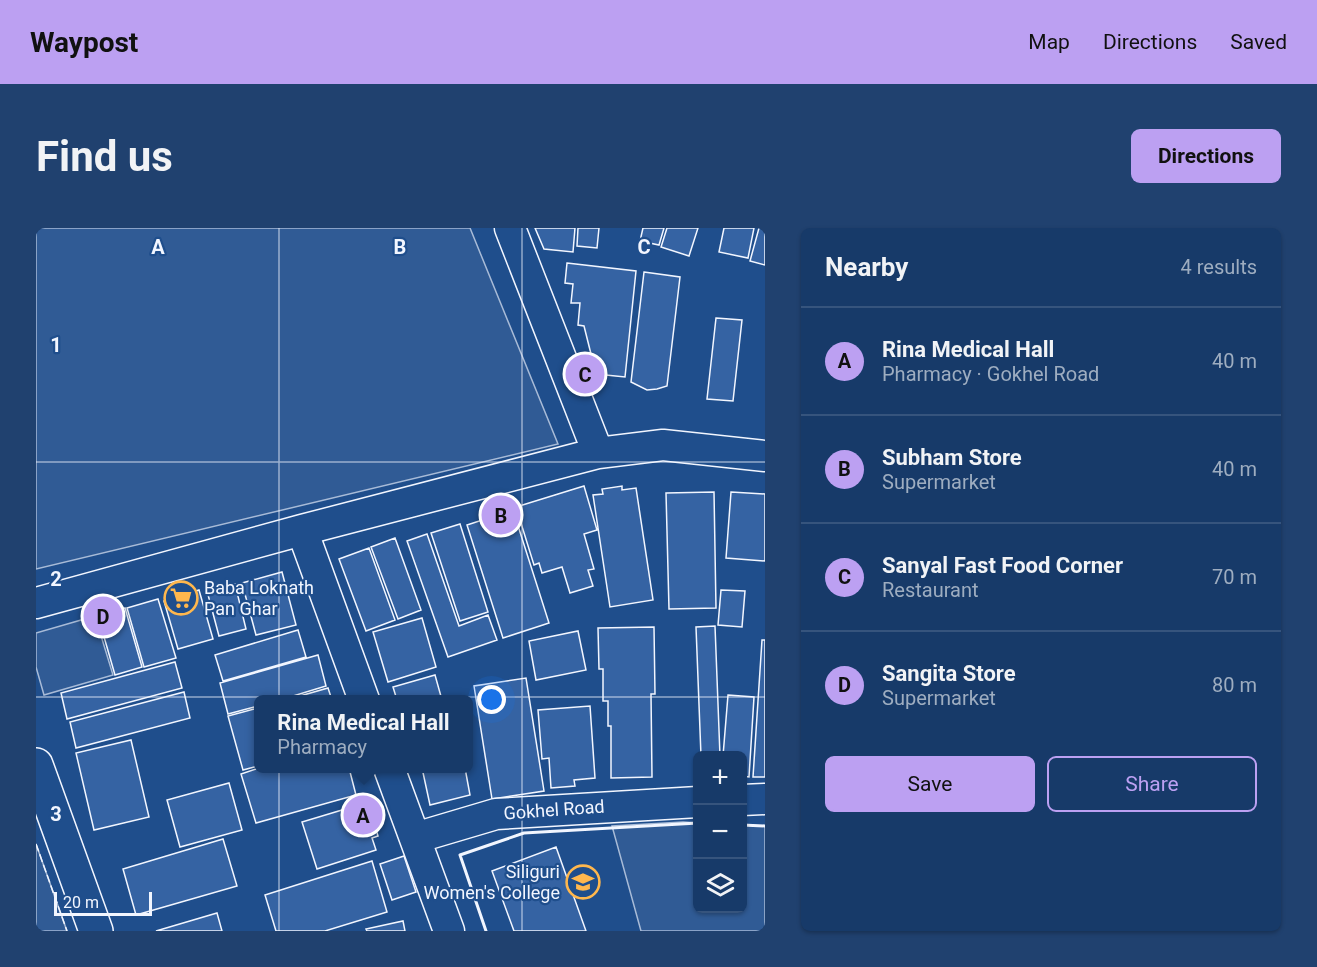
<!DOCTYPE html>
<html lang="en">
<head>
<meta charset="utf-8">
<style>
  :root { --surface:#173a69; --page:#20416f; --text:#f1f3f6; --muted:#9eadc0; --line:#36547d; --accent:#bca0f2 }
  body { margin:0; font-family:Roboto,sans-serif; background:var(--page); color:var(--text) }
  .controls { position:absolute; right:18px; bottom:18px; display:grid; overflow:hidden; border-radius:9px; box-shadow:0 2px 4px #0004 }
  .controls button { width:54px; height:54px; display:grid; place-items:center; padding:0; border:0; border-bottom:2px solid var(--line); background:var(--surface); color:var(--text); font:30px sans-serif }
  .scale { position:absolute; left:18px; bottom:15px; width:98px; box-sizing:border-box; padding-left:6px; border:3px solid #f2f6ff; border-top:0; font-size:16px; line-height:21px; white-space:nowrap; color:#f2f6ff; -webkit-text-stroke:4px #1f4e8c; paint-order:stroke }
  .you { position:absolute; left:456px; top:472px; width:21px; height:21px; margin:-15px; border:4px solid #fff; border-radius:50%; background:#1a73e8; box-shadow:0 0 0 9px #1a73e833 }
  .badge { display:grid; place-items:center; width:39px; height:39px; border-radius:50%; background:var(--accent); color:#111; font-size:20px; font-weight:700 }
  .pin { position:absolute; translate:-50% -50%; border:3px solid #fff; box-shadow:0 2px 6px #0006 }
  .popup { position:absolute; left:218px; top:467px; width:219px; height:78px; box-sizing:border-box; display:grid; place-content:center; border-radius:9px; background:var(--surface); filter:drop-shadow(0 2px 4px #0005); font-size:20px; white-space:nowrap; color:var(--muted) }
  .popup b { font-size:22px; color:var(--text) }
  .popup::after { content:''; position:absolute; left:50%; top:100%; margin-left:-12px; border:12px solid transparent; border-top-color:var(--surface) }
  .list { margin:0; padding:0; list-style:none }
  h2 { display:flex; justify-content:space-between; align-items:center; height:78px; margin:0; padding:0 24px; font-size:26px }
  h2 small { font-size:20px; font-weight:400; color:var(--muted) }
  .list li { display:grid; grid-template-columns:39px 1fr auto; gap:18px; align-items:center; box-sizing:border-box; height:108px; padding:0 24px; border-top:2px solid var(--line) }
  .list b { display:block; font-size:22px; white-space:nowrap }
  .list p { margin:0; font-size:20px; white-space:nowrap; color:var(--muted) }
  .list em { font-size:20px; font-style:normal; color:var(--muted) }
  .actions { display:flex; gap:12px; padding:18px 24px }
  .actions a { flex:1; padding:14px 0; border:2px solid var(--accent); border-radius:9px; text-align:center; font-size:21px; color:var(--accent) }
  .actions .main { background:var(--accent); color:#111 }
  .icon { flex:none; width:33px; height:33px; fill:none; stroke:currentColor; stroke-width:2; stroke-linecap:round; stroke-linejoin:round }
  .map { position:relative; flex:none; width:729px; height:703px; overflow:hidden; border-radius:9px }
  header { display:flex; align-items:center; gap:36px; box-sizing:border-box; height:84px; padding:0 30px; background:var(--accent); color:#111 }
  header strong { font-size:28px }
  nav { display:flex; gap:33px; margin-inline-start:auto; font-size:21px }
  .intro { display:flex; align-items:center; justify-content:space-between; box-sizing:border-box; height:144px; padding:0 36px }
  h1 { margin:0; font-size:42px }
  .button { padding:15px 27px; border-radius:9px; background:var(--accent); color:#111; font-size:21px; font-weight:700 }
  main { display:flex; gap:36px; padding:0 36px }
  aside { flex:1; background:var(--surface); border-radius:9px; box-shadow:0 2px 4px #0004 }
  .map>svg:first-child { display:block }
  .built { fill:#305b95; stroke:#a8bbd7; stroke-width:1.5 }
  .building { fill:#3563a3; stroke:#f2f6ff; stroke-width:1.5 }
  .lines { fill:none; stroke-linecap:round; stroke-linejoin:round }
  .minor-casing { stroke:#f2f6ff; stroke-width:33 }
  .tertiary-casing { stroke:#f2f6ff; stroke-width:36 }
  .minor { stroke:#1f4e8c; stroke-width:30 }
  .tertiary { stroke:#1f4e8c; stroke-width:33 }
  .fence { stroke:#f2f6ff; stroke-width:1.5; stroke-dasharray:8 3; stroke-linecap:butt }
  .wall { stroke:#f2f6ff; stroke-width:3 }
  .grid { fill:none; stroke:#f2f6ff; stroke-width:1.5; stroke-opacity:0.55 }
  .labels { text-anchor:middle; stroke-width:4.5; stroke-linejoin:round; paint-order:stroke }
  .poi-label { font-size:18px; fill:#f2f6ff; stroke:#1f4e8c; text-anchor:start }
  .street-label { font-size:18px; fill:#f2f6ff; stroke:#1f4e8c }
  .grid-label { font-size:20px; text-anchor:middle; font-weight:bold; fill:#f2f6ff; stroke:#1f4e8c; stroke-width:4.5; stroke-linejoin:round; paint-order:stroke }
</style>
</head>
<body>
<header>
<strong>Waypost</strong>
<nav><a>Map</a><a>Directions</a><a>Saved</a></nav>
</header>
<div class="intro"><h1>Find us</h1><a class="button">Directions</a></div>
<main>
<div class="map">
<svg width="729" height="703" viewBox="0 0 729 703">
  <rect width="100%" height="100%" fill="#1f4e8c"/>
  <path class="built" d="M0,0H434L522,216L0,341Z
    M59,388L77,447L8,467L0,439V405Z
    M647,594L661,595L662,680H706L707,597L729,598V703H605L576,598Z
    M0,616L31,703H0Z"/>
  <path class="building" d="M499,0H539L537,24L508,21Z
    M542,0H563L561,20L541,18Z
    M607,0H628L623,17L604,13Z
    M631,0H662L653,28L625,19Z
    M688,0H718L712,30L683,24Z
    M723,0H729V37L714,33Z
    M531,35L600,43L589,149L560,146L548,98L542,97L544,75H535L537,56L529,55Z
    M608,44L644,49L631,158L621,161L611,162L595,154Z
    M680,90L706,92L697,173L671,171Z
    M548,258L561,302L548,306L558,341L552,342L557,358L534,365L526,339L506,345L503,335L498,337L480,279Z
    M586,258V262L600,260L617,372L574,379L557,267L567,266L566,261Z
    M678,264L680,380L633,381L630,265Z
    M695,264L729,266V333L690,330Z
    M477,282L513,395L467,410L431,297Z
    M424,296L452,384L424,393L395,305Z
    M391,306L423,398L452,387L461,412L412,429L371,313Z
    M359,310L385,382L362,391L335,319Z
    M333,320L359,392L330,403L303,331Z
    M246,344L260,397L220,407L206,355Z
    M199,356L210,401L183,408L171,363Z
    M163,362L177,411L142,421L128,373Z
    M685,362L709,363L706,399L682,397Z
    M122,371L140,430L108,439L91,380Z
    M89,380L106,439L79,447L62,388Z
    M386,390L400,439L352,454L337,404Z
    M679,398L684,528H665L660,399Z
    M618,399L619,466H615L616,549L575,550V498H572V473H567V441H563L562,400Z
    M262,402L270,429L187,453L179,427Z
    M542,403L550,442L500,452L493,413Z
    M726,412H729V549H717Z
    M282,427L290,458L244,472H222V478L192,486L184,455Z
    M139,434L146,460L31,491L25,465Z
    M399,447L406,472H361L357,459Z
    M490,450L508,563L456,571L438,458Z
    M292,460L296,472H250Z
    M148,464L154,490L40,520L34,494Z
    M692,467L718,469L713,549L706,548V528H687Z
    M554,478L559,550L538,552L539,558L515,560L513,530L506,531L502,482Z
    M222,480V538L207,542L192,488Z
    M95,512L113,589L58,602L40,525Z
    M223,540H313L320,567L220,595L205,546Z
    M386,540H429L434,567L394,577Z
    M193,555L206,602L144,619L131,572Z
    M326,576L331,593L337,591L342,608L336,610L340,622L281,641L266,594Z
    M187,611L201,658L100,687L87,641Z
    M520,619L550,703H478L456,643Z
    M368,628L380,664L356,672L344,636Z
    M336,633L351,684L289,703H240L229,667Z
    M181,685L186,703H120Z
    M367,693L369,703H331L330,701Z"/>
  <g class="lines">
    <defs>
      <path id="minor" d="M474,0L562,225
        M266,302L328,472
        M0,375L266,302L562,225L627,217L729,228
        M353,540L413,703
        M706,572L729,571
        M379,610L460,586L662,574"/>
      <path id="tertiary" d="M0,537L60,703"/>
    </defs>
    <use href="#minor" class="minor-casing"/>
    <use href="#tertiary" class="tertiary-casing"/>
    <use href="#minor" class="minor"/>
    <use href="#tertiary" class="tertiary"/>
    <path class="fence" d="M0,616L31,703"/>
    <path class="wall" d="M706,597L729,598
      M450,703L424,627L488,605L662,595"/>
  </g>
  <path class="grid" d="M243,0V703M486,0V703M0,234H729M0,469H729"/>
  <defs>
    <symbol id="supermarket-ring" viewBox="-11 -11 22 22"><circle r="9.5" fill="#1f4e8c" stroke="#ffb74d" stroke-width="1.5"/><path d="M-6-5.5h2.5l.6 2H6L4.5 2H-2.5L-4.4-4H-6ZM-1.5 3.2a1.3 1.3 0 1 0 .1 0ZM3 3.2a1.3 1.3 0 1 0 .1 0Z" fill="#ffb74d"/></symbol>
    <symbol id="university-ring" viewBox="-11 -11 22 22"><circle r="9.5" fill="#1f4e8c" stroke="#ffb74d" stroke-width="1.5"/><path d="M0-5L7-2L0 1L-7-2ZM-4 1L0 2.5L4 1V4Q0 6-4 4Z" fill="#ffb74d"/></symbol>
  </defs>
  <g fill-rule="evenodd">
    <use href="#supermarket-ring" x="126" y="351" width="38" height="38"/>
    <use href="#university-ring" x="528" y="635" width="38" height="38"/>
  </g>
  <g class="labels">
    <g class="poi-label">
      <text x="168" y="366">Baba Loknath<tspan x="168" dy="21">Pan Ghar</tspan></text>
      <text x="524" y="650" text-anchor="end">Siliguri<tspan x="524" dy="21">Women's College</tspan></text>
    </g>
    <g class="street-label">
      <text transform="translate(518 582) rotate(-4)" y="6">Gokhel Road</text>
    </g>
  </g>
  <g class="grid-label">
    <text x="122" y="26">A</text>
    <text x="364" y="26">B</text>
    <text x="608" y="26">C</text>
    <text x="20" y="124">1</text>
    <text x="20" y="358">2</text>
    <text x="20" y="593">3</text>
  </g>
</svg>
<div class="controls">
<button>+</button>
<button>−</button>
<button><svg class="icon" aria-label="layers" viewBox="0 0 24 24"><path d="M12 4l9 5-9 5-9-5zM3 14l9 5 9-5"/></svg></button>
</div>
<div class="scale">20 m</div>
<div class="you"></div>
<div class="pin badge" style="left:327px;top:587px">A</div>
<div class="popup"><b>Rina Medical Hall</b>Pharmacy</div>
<div class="pin badge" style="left:465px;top:287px">B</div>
<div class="pin badge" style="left:549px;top:146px">C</div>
<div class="pin badge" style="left:67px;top:388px">D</div>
</div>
<aside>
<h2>Nearby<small>4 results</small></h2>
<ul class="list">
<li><span class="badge">A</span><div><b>Rina Medical Hall</b><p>Pharmacy · Gokhel Road</p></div><em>40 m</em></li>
<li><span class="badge">B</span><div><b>Subham Store</b><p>Supermarket</p></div><em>40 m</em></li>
<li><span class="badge">C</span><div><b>Sanyal Fast Food Corner</b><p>Restaurant</p></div><em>70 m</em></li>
<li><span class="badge">D</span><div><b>Sangita Store</b><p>Supermarket</p></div><em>80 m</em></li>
</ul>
<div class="actions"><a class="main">Save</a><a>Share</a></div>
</aside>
</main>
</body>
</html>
